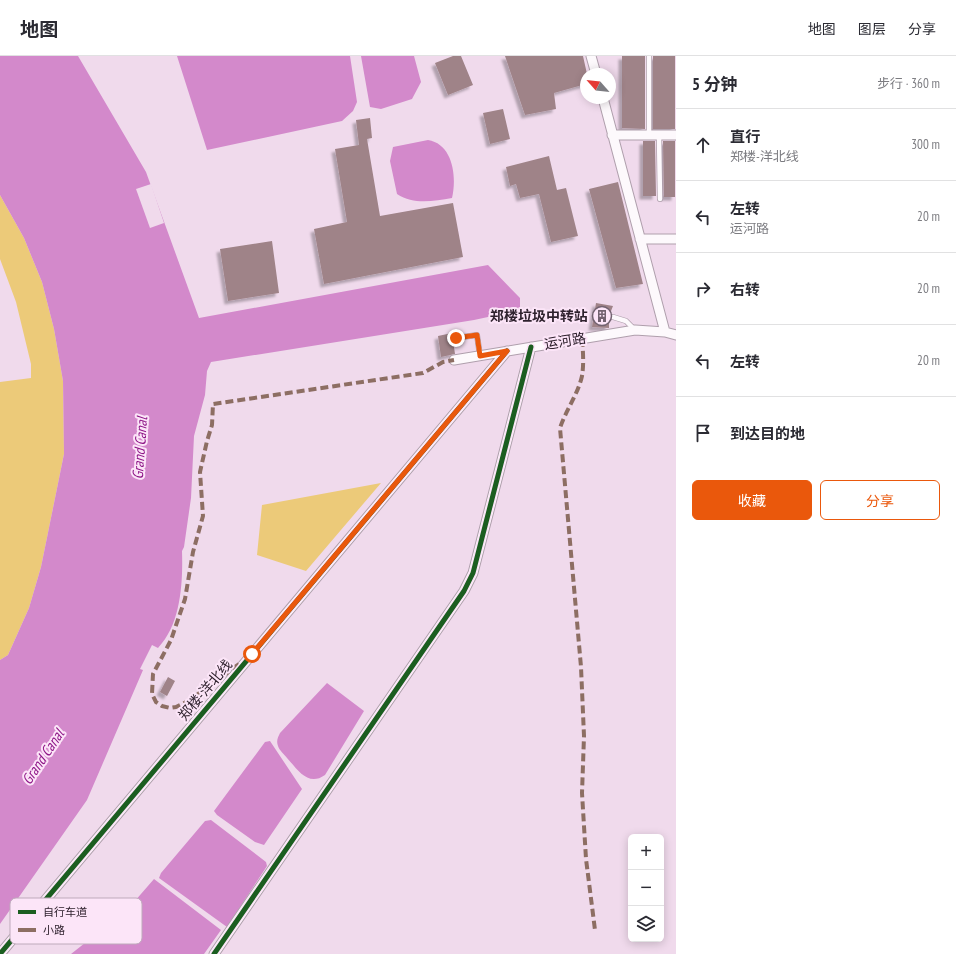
<!DOCTYPE html>
<html lang="zh">
<head>
<meta charset="utf-8">
<style>
  :root { --surface:#fff; --page:#f7f7f7; --text:#2b2b33; --muted:#7c7c81; --line:#e1e1e2; --accent:#ea580c }
  body { margin:0; font-family:"PT Sans Narrow","Noto Sans SC",sans-serif; background:var(--page); color:var(--text) }
  .controls { position:absolute; right:12px; bottom:12px; display:grid; overflow:hidden; border-radius:6px; box-shadow:0 2px 10px #0003 }
  .controls button { width:36px; height:36px; display:grid; place-items:center; padding:0; border:0; border-bottom:1px solid var(--line); background:var(--surface); color:var(--text); font:20px sans-serif }
  .compass { position:absolute; left:580px; top:12px; width:36px; height:36px; border-radius:50%; background:var(--surface); box-shadow:0 2px 10px #0003; rotate:297deg }
  .stop { position:absolute; width:12px; height:12px; margin:-9px; border:3px solid #ea580c; border-radius:50%; background:#fff }
  .stop.end { background:#ea580c; border-color:#fff; box-shadow:0 1px 4px #0008 }
  .list { margin:0; padding:0; list-style:none }
  h2 { display:flex; justify-content:space-between; align-items:center; height:52px; margin:0; padding:0 16px; font-size:17px }
  h2 small { font-size:13px; font-weight:400; color:var(--muted) }
  .list li { display:grid; grid-template-columns:26px 1fr auto; gap:12px; align-items:center; box-sizing:border-box; height:72px; padding:0 16px; border-top:1px solid var(--line) }
  .list b { display:block; font-size:15px; white-space:nowrap }
  .list p { margin:0; font-size:13px; white-space:nowrap; color:var(--muted) }
  .list em { font-size:13px; font-style:normal; color:var(--muted) }
  .actions { display:flex; gap:8px; padding:12px 16px }
  .actions a { flex:1; padding:9px 0; border:1px solid var(--accent); border-radius:6px; text-align:center; font-size:14px; color:var(--accent) }
  .actions .main { background:var(--accent); color:#fff }
  .icon { flex:none; width:22px; height:22px; fill:none; stroke:currentColor; stroke-width:2; stroke-linecap:round; stroke-linejoin:round }
  .map { position:relative; flex:none; width:676px; height:898px; overflow:hidden }
  header { display:flex; align-items:center; gap:24px; box-sizing:border-box; height:56px; padding:0 20px; background:var(--surface); border-bottom:1px solid var(--line) }
  header strong { font-size:19px }
  nav { display:flex; gap:22px; margin-inline-start:auto; font-size:14px }
  main { display:flex }
  aside { flex:1; background:var(--surface) }
  .map>svg:first-child { display:block }
  .green { fill:#ecca79 }
  .water { fill:#d389cb }
  .pier { fill:#f0daec }
  .building { fill:#9f8388; filter:url(#shadow) }
  .lines { fill:none; stroke-linecap:round; stroke-linejoin:round }
  .service-casing { stroke:#af9fac; stroke-width:6 }
  .minor-casing { stroke:#af9fac; stroke-width:11 }
  .service { stroke:#fdf9fc; stroke-width:4.5 }
  .minor { stroke:#fdf9fc; stroke-width:9 }
  .quiet { stroke:#8d6e63; stroke-width:4; stroke-dasharray:8 4; stroke-linecap:butt }
  .cycleway-casing { stroke:#fce5f8; stroke-width:8 }
  .cycleway { stroke:#1b5e20; stroke-width:5 }
  .route { stroke:#ea580c; stroke-width:5 }
  .labels { text-anchor:middle; stroke-width:4; stroke-linejoin:round; paint-order:stroke }
  .poi-label { font-size:14px; font-weight:bold; fill:#2e212d; stroke:#fce5f8; text-anchor:end }
  .street-label { font-size:14px; fill:#2e212d; stroke:#fce5f8 }
  .water-label { font-size:15px; font-style:italic; fill:#8e1587; stroke:#fce5f8 }
  .key { fill:#fce5f8; stroke:#beaabb; stroke-width:1 }
  .key-label { font-size:11px; fill:#2e212d }
</style>
</head>
<body>
<header>
<strong>地图</strong>
<nav><a>地图</a><a>图层</a><a>分享</a></nav>
</header>
<main>
<div class="map">
<svg width="676" height="898" viewBox="0 0 676 898">
  <defs>
    <filter id="shadow"><feDropShadow dx="-3.5" dy="3.5" stdDeviation="1" flood-color="#0004"/></filter>
  </defs>
  <rect width="100%" height="100%" fill="#f0daec"/>
  <path class="green" d="M0,139L24,182L42,226L54,273L63,325L64,398L41,511L29,552L8,599L0,604V326L31,322V308L16,246L0,203Z
    M381,427L306,515L257,499L262,449Z"/>
  <path class="water" d="M0,0H78L146,116L199,262L488,209L520,242V254L474,264L211,306L207,315L205,339L194,380L191,442L184,491L182,495C183,527 181,568 158,592L152,589L140,613L143,614L87,744L0,868V604L8,599L29,552L41,511L64,398L63,325L54,273L42,226L24,182L0,139Z
    M177,0H350L357,46L353,55L342,65L207,94Z
    M361,0H414L421,26L412,43L381,53L370,51Z
    M428,84C453,88 457,121 452,142C433,145 414,149 397,138L390,105L393,91Z
    M327,627L364,655L325,719C308,731 298,714 287,702C285,699 279,694 278,690C276,685 278,681 280,677Z
    M270,685L302,733L264,789L255,786L217,759L214,755L265,686Z
    M211,764L266,806L267,810L227,871L159,822L161,817L205,765Z
    M154,823L221,874L204,898H71L114,864L134,846Z"/>
  <path class="pier" d="M151,128L164,167L150,172L136,133Z"/>
  <path class="building" d="M453,0H461L473,29L448,39L435,7Z
    M505,0H583L587,18L586,28L554,37L556,53L525,59Z
    M622,0H645V73L622,72Z
    M653,0H675V73H653Z
    M503,53L510,83L490,88L483,57Z
    M370,62L372,82L367,83L380,160L453,147L463,201L324,228L314,173L347,166L335,93L359,89L356,64Z
    M643,85H655L656,140H643Z
    M663,85H675V141H664Z
    M549,100L557,134L566,132L578,180L551,186L539,138L520,142L516,128L510,130L506,111Z
    M618,126L643,228L616,232L589,133Z
    M272,185L279,237L228,245L220,193Z
    M596,247L613,250L609,260V272L592,271Z
    M452,277L455,298L441,301L438,280Z
    M168,621L175,625L167,640L160,636Z"/>
  <g class="lines">
    <defs>
      <path id="service" d="M649,0V79
        M659,79L660,143
        M613,261L626,265L635,274
        M456,282L477,279L480,300"/>
      <path id="minor" d="M591,0L596,18
        M603,42L665,276
        M612,79H676
        M640,183H676
        M454,304L635,274L665,276L676,279
        M0,898L507,295
        M214,898L464,535L473,517L531,291"/>
    </defs>
    <use href="#service" class="service-casing"/>
    <use href="#minor" class="minor-casing"/>
    <use href="#service" class="service"/>
    <use href="#minor" class="minor"/>
    <path class="quiet" d="M582,283C583,295 584,308 582,320C578,338 566,354 560,372L581,611L584,680L582,737L586,803L595,874
      M239,608L190,644L176,651L170,652L162,650L156,646L152,638L153,618L171,584L185,543L193,496L203,460L200,416L207,385L212,369L213,348L423,317L443,306L454,304"/>
    <defs>
      <path id="cycleway" d="M0,898L507,295
        M214,898L464,535L473,517L531,291"/>
    </defs>
    <use href="#cycleway" class="cycleway-casing"/>
    <use href="#cycleway" class="cycleway"/>
  </g>
  <g class="lines">
    <path class="route" d="M252,598L507,295L480,300L477,279L456,282"/>
  </g>
  <defs>
    <symbol id="building-ring" viewBox="-11 -11 22 22"><circle r="9.5" fill="#fce5f8" stroke="#726270" stroke-width="1.5"/><path d="M-4-6H4V6H1V3H-1V6H-4ZM-2.5-4.3h1.7v1.8h-1.7ZM.8-4.3h1.7v1.8H.8ZM-2.5-1h1.7V.8h-1.7ZM.8-1h1.7V.8H.8Z" fill="#726270"/></symbol>
  </defs>
  <g fill-rule="evenodd">
    <use href="#building-ring" x="591" y="249" width="22" height="22"/>
  </g>
  <g class="labels">
    <g class="poi-label">
      <text x="588" y="265">郑楼垃圾中转站</text>
    </g>
    <g class="street-label">
      <text transform="translate(565 285) rotate(-9)" y="5">运河路</text>
      <text transform="translate(205 634) rotate(-50)" y="5">郑楼-洋北线</text>
    </g>
    <g class="water-label">
      <text transform="translate(140 392) rotate(-86)" y="5">Grand Canal</text>
      <text transform="translate(43 701) rotate(-56)" y="5">Grand Canal</text>
    </g>
  </g>
  <rect x="10" y="842" width="132" height="46" rx="6" class="key"/>
  <rect x="18" y="854" width="18" height="4" fill="#1b5e20"/>
  <rect x="18" y="872" width="18" height="4" fill="#8d6e63"/>
  <g class="key-label">
    <text x="43" y="860">自行车道</text>
    <text x="43" y="878">小路</text>
  </g>
</svg>
<div class="controls">
<button>+</button>
<button>−</button>
<button><svg class="icon" aria-label="layers" viewBox="0 0 24 24"><path d="M12 4l9 5-9 5-9-5zM3 14l9 5 9-5"/></svg></button>
</div>
<svg class="compass" viewBox="-18 -18 36 36"><path d="M0-13l5 13h-10z" fill="#e53935"/><path d="M0 13l5-13h-10z" fill="#7c7c81"/></svg>
<div class="stop" style="left:252px;top:598px"></div>
<div class="stop end" style="left:456px;top:282px"></div>
</div>
<aside>
<h2>5 分钟<small>步行 · 360 m</small></h2>
<ul class="list">
<li><svg class="icon" aria-label="ahead" viewBox="0 0 24 24"><path d="M12 20V5M6 11l6-6 6 6"/></svg><div><b>直行</b><p>郑楼-洋北线</p></div><em>300 m</em></li>
<li><svg class="icon" aria-label="left" viewBox="0 0 24 24"><path d="M17 20v-9H6M10 6l-5 5 5 5"/></svg><div><b>左转</b><p>运河路</p></div><em>20 m</em></li>
<li><svg class="icon" aria-label="right" viewBox="0 0 24 24"><path d="M7 20v-9h11M14 6l5 5-5 5"/></svg><div><b>右转</b></div><em>20 m</em></li>
<li><svg class="icon" aria-label="left" viewBox="0 0 24 24"><path d="M17 20v-9H6M10 6l-5 5 5 5"/></svg><div><b>左转</b></div><em>20 m</em></li>
<li><svg class="icon" aria-label="arrive" viewBox="0 0 24 24"><path d="M6 21V4h12l-3 4 3 4H6"/></svg><div><b>到达目的地</b></div></li>
</ul>
<div class="actions"><a class="main">收藏</a><a>分享</a></div>
</aside>
</main>
</body>
</html>
